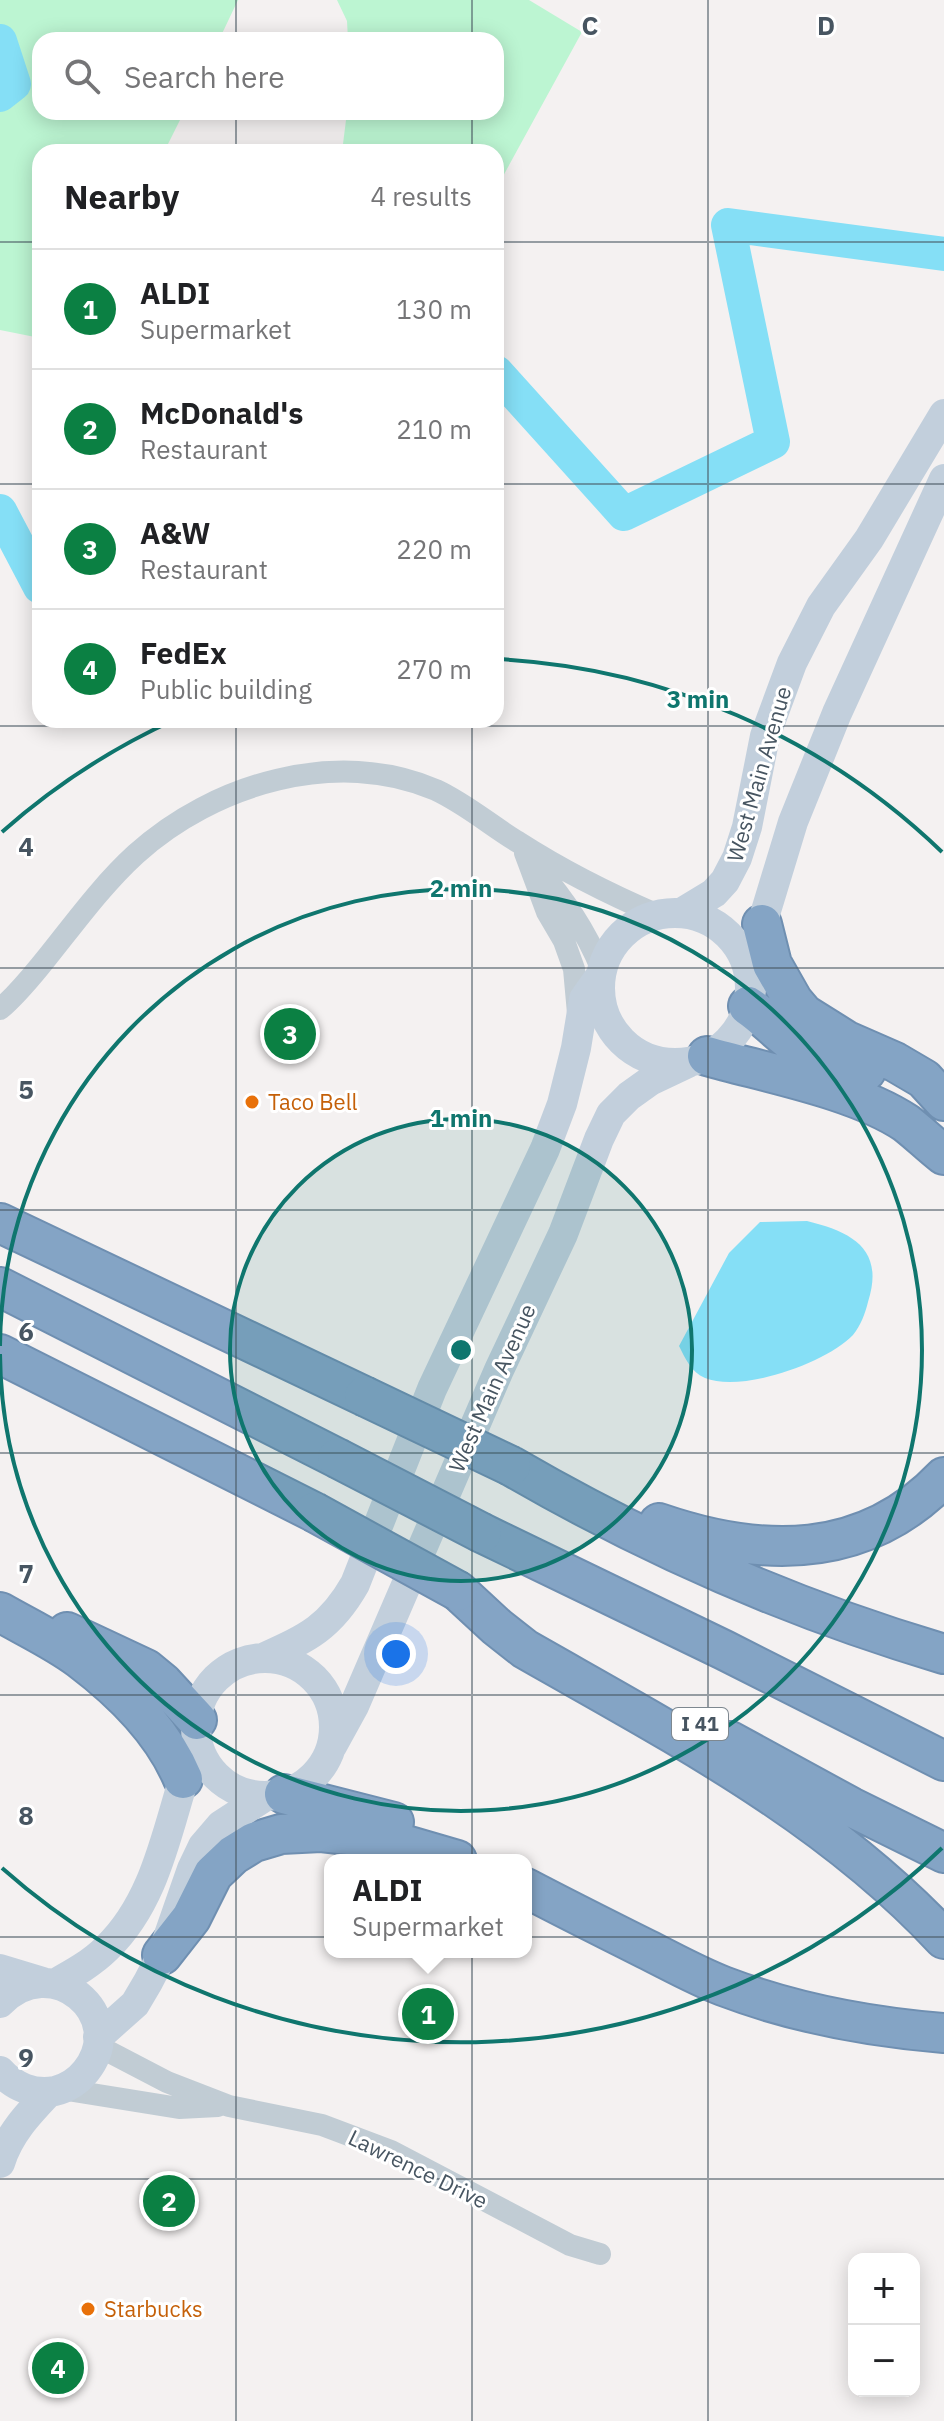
<!DOCTYPE html>
<html lang="en">
<head>
<meta charset="utf-8">
<style>
  :root { --surface:#fff; --page:#f2f2f2; --text:#202124; --muted:#757577; --line:#e0e0e0; --accent:#0b8043 }
  body { margin:0; font-family:"IBM Plex Sans",sans-serif; background:var(--page); color:var(--text) }
  .controls { position:absolute; right:24px; bottom:24px; display:grid; overflow:hidden; border-radius:16px; box-shadow:0 4px 20px #0003 }
  .controls button { width:72px; height:72px; display:grid; place-items:center; padding:0; border:0; border-bottom:2px solid var(--line); background:var(--surface); color:var(--text); font:40px sans-serif }
  .you { position:absolute; left:396px; top:1654px; width:28px; height:28px; margin:-20px; border:6px solid #fff; border-radius:50%; background:#1a73e8; box-shadow:0 0 0 12px #1a73e833 }
  .badge { display:grid; place-items:center; width:52px; height:52px; border-radius:50%; background:var(--accent); color:#fff; font-size:26px; font-weight:700 }
  .pin { position:absolute; translate:-50% -50%; border:4px solid #fff; box-shadow:0 2px 8px #0006 }
  .popup { position:absolute; left:324px; top:1854px; width:208px; height:104px; box-sizing:border-box; display:grid; place-content:center; border-radius:16px; background:var(--surface); filter:drop-shadow(0 2px 6px #0005); font-size:26px; white-space:nowrap; color:var(--muted) }
  .popup b { font-size:30px; color:var(--text) }
  .popup::after { content:''; position:absolute; left:50%; top:100%; margin-left:-16px; border:16px solid transparent; border-top-color:var(--surface) }
  .list { margin:0; padding:0; list-style:none }
  h2 { display:flex; justify-content:space-between; align-items:center; height:104px; margin:0; padding:0 32px; font-size:34px }
  h2 small { font-size:26px; font-weight:400; color:var(--muted) }
  .list li { display:grid; grid-template-columns:52px 1fr auto; gap:24px; align-items:center; box-sizing:border-box; height:120px; padding:0 32px; border-top:2px solid var(--line) }
  .list b { display:block; font-size:30px; white-space:nowrap }
  .list p { margin:0; font-size:26px; white-space:nowrap; color:var(--muted) }
  .list em { font-size:26px; font-style:normal; color:var(--muted) }
  .icon { flex:none; width:44px; height:44px; fill:none; stroke:currentColor; stroke-width:2; stroke-linecap:round; stroke-linejoin:round }
  .map { position:relative; flex:none; width:944px; height:2421px; overflow:hidden }
  .search { position:absolute; background:var(--surface); box-shadow:0 4px 20px #0003; left:32px; top:32px; width:472px; height:88px; display:flex; align-items:center; gap:20px; box-sizing:border-box; padding:0 28px; border-radius:24px; color:var(--muted); font-size:30px }
  .panel { position:absolute; background:var(--surface); box-shadow:0 4px 20px #0003; left:32px; top:144px; width:472px; height:584px; border-radius:24px }
  .map>svg:first-child { display:block }
  .green { fill:#bcf5d2 }
  .water { fill:#85dff6 }
  .lines { fill:none; stroke-linecap:round; stroke-linejoin:round }
  .river { stroke:#85dff6; stroke-width:34 }
  .motorway-casing { stroke:#6f8fb1; stroke-width:42 }
  .minor { stroke:#c1ccd4; stroke-width:22 }
  .secondary { stroke:#c2cfdc; stroke-width:30 }
  .motorway { stroke:#84a4c5; stroke-width:38 }
  .motorway-bridge-casing { stroke:#6f8fb1; stroke-width:42; stroke-linecap:butt }
  .motorway-bridge { stroke:#84a4c5; stroke-width:38 }
  .grid { fill:none; stroke:#475561; stroke-width:2; stroke-opacity:0.55 }
  .ring { fill:none; stroke:#0f766e; stroke-width:4 }
  .food-dot { fill:#e8710a; stroke:#fff; stroke-width:3 }
  .labels { text-anchor:middle; stroke-width:6; stroke-linejoin:round; paint-order:stroke }
  .shield { fill:#fff; stroke:#7e8890; stroke-width:2 }
  .shield-label { font-size:20px; font-weight:bold; fill:#475561 }
  .street-label { font-size:22px; fill:#475561; stroke:#fff }
  .food-label { font-size:22px; fill:#c56008; stroke:#fff; text-anchor:start }
  .grid-label { font-size:26px; text-anchor:middle; font-weight:bold; fill:#475561; stroke:#fff; stroke-width:6; stroke-linejoin:round; paint-order:stroke }
  .centre { fill:#0f766e; stroke:#fff; stroke-width:4 }
  .ring-label { font-size:24px; text-anchor:middle; font-weight:bold; fill:#0f766e; stroke:#fff; stroke-width:6; stroke-linejoin:round; paint-order:stroke }
</style>
</head>
<body>
<div class="map">
<svg width="944" height="2421" viewBox="0 0 944 2421">
  <rect width="100%" height="100%" fill="#f4f1f1"/>
  <path class="green" d="M0,0H238L219,40H40V112H184L164,152H40V338L0,330Z
    M337,0H529L582,32L496,189V152H339L343,144L347,112H496V40H348L347,21Z"/>
  <path class="water" d="M807,1221C852,1232 885,1249 868,1302C865,1314 861,1325 853,1335C826,1363 742,1393 705,1378C691,1372 685,1358 679,1346L729,1253L760,1222Z"/>
  <g class="lines">
    <path class="river" d="M0,41L14,84L0,95
      M496,372L624,514L773,442L728,225L944,254
      M0,511L40,587"/>
    <defs>
      <path id="motorway" d="M762,924L772,964L793,1001L804,1014L847,1041L895,1062L924,1079L944,1101
        M748,1006C766,1018 780,1035 799,1047C818,1059 844,1064 866,1071
        M707,1056C767,1073 855,1089 906,1123C919,1133 931,1145 944,1155
        M0,1223L364,1396
        M0,1287L337,1458
        M0,1354L314,1512
        M511,1466C647,1545 792,1609 944,1654
        M659,1523C761,1558 864,1561 944,1477
        M482,1533L724,1650L944,1761
        M458,1591L497,1627L525,1649C672,1733 827,1813 944,1939
        M0,1612C26,1627 56,1641 80,1659C121,1690 163,1731 183,1779
        M67,1632L146,1669L163,1683L197,1720
        M730,1741L851,1807L944,1853
        M284,1794L394,1822
        M526,1888C566,1909 606,1929 646,1949C672,1962 697,1976 723,1986C794,2013 869,2027 944,2033
        M162,1955L191,1918L213,1874L233,1855L254,1842L281,1834L321,1832L385,1839L457,1860"/>
    </defs>
    <use href="#motorway" class="motorway-casing"/>
    <path class="minor" d="M525,853L547,912L564,941L574,969L578,1013
      M537,867C565,901 585,929 602,970
      M0,1009C17,995 31,977 45,960C74,924 102,885 136,854C213,784 337,747 436,790C466,804 490,825 518,842C563,871 609,894 658,915
      M98,2046L167,2082L229,2106L322,2125L391,2151L570,2245L600,2254
      M61,2089L179,2108L218,2106"/>
    <path class="secondary" d="M681,913L714,893L725,881L737,858L747,827L765,736L792,663L821,606L869,539L944,414
      M600 988a75 75 0 1 1 150 0a75 75 0 1 1-150 0Z
      M750,996L762,924L793,822L837,713L944,479
      M263,1658C307,1638 330,1628 355,1584L432,1389L545,1149L562,1104L576,1048L584,999L601,975
      M196 1727a69 69 0 1 1 138 0a69 69 0 1 1-138 0Z
      M332,1746L354,1706L499,1370L563,1234L599,1139L611,1114L629,1096L650,1081L688,1063
      M0,1969L43,1982
      M56,1983C74,1973 92,1963 107,1948C159,1898 168,1821 191,1757
      M0,2003C51,1949 130,2015 86,2071C78,2081 67,2088 55,2091C34,2095 14,2087 0,2071
      M98,2037L135,2004L148,1982L162,1955L192,1869L203,1846L221,1825L266,1796
      M0,2163C9,2134 28,2114 49,2092"/>
    <use href="#motorway" class="motorway"/>
    <defs>
      <path id="motorway-bridge" d="M364,1396L511,1466
        M337,1458L482,1533
        M314,1512L458,1591"/>
    </defs>
    <use href="#motorway-bridge" class="motorway-bridge-casing"/>
    <use href="#motorway-bridge" class="motorway-bridge"/>
  </g>
  <path class="grid" d="M236,0V40M472,0V40M708,0V2421M236,112V152M472,112V152M0,242H40M496,242H944M0,484H40M496,484H944M236,720V2421M472,720V2421M0,726H944M0,968H944M0,1210H944M0,1453H944M0,1695H944M0,1937H944M0,2179H944"/>
  <circle cx="461" cy="1350" r="231" fill="#0f766e" fill-opacity=".12"/>
  <g class="ring">
    <circle cx="461" cy="1350" r="231"/>
    <path d="M0 1346A461 461 0 1 1 0 1354"/>
    <path d="M942 1848A692 692 0 0 1 2 1868M2 832A692 692 0 0 1 174 720M497 659A692 692 0 0 1 942 852"/>
  </g>
  <g class="food-dot">
    <circle cx="252" cy="1102" r="8"/>
    <circle cx="88" cy="2309" r="8"/>
  </g>
  <g class="labels">
    <rect class="shield" x="672" y="1708" width="56" height="32" rx="6"/>
    <g class="shield-label">
      <text x="700" y="1731">I 41</text>
    </g>
    <g class="street-label">
      <text transform="translate(759 774) rotate(-74)" y="8">West Main Avenue</text>
      <text transform="translate(492 1388) rotate(-66)" y="8">West Main Avenue</text>
      <text transform="translate(418 2169) rotate(26)" y="8">Lawrence Drive</text>
    </g>
    <g class="food-label">
      <text x="268" y="1110">Taco Bell</text>
      <text x="104" y="2317">Starbucks</text>
    </g>
  </g>
  <g class="grid-label">
    <text x="590" y="35">C</text>
    <text x="826" y="35">D</text>
    <text x="26" y="856">4</text>
    <text x="26" y="1099">5</text>
    <text x="26" y="1341">6</text>
    <text x="26" y="1583">7</text>
    <text x="26" y="1825">8</text>
    <text x="26" y="2067">9</text>
  </g>
  <circle cx="461" cy="1350" r="12" class="centre"/>
  <g class="ring-label">
    <text x="698" y="708">3 min</text>
    <text x="461" y="897">2 min</text>
    <text x="461" y="1127">1 min</text>
  </g>
</svg>
<div class="controls">
<button>+</button>
<button>−</button>
</div>
<div class="you"></div>
<div class="pin badge" style="left:428px;top:2014px">1</div>
<div class="popup"><b>ALDI</b>Supermarket</div>
<div class="pin badge" style="left:169px;top:2201px">2</div>
<div class="pin badge" style="left:290px;top:1034px">3</div>
<div class="pin badge" style="left:58px;top:2368px">4</div>
<div class="search"><svg class="icon" aria-label="search" viewBox="0 0 24 24"><circle cx="10" cy="10" r="6"/><path d="M15 15l6 6"/></svg>Search here</div>
<section class="panel">
<h2>Nearby<small>4 results</small></h2>
<ul class="list">
<li><span class="badge">1</span><div><b>ALDI</b><p>Supermarket</p></div><em>130 m</em></li>
<li><span class="badge">2</span><div><b>McDonald's</b><p>Restaurant</p></div><em>210 m</em></li>
<li><span class="badge">3</span><div><b>A&amp;W</b><p>Restaurant</p></div><em>220 m</em></li>
<li><span class="badge">4</span><div><b>FedEx</b><p>Public building</p></div><em>270 m</em></li>
</ul>
</section>
</div>
</body>
</html>
